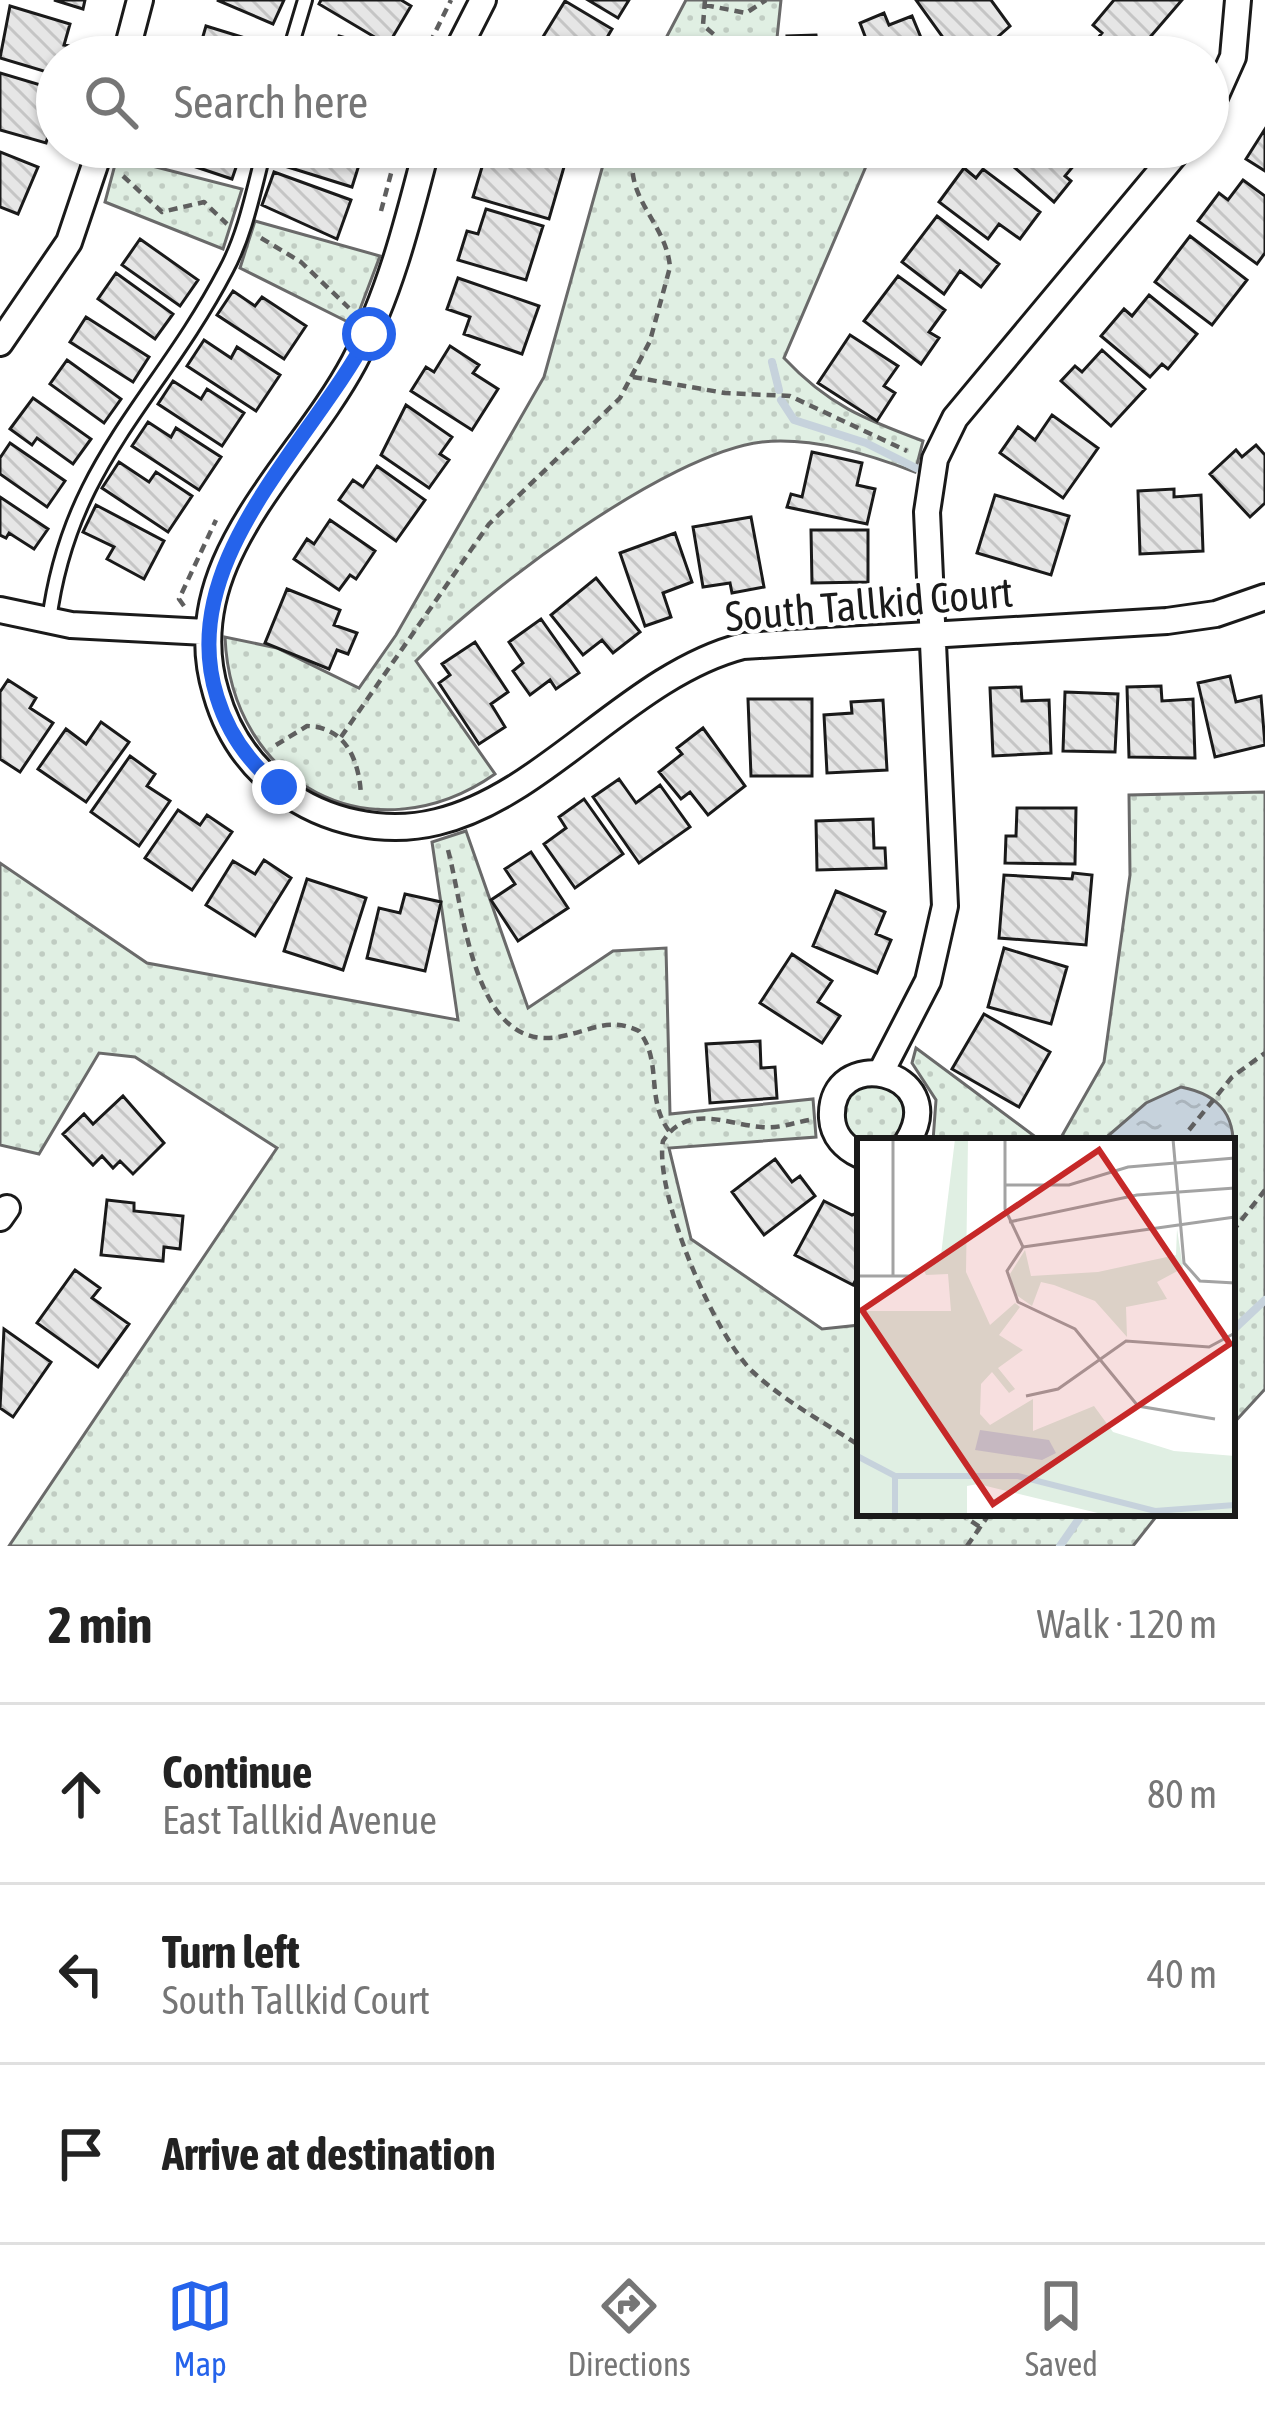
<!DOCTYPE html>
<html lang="en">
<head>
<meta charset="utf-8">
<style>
  :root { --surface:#fff; --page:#f6f6f6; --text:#222; --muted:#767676; --line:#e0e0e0; --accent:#2563eb }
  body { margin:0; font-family:"Asap Condensed",sans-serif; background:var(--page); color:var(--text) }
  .stop { position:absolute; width:36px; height:36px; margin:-27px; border:9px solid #2563eb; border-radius:50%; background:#fff }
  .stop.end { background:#2563eb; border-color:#fff; box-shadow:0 3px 12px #0008 }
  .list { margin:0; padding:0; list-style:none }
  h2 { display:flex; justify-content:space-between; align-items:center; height:156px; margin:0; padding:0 48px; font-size:51px }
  h2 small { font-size:39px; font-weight:400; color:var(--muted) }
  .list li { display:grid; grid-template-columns:78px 1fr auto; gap:36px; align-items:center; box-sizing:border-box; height:180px; padding:0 48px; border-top:3px solid var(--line) }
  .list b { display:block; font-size:45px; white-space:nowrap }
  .list p { margin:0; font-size:39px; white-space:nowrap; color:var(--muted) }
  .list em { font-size:39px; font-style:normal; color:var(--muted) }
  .icon { flex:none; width:66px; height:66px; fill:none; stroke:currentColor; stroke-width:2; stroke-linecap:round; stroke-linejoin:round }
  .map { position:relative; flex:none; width:1265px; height:1546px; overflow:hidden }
  .search { position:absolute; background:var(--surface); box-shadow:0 3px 9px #0004; left:36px; right:36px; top:36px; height:132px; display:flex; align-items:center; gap:30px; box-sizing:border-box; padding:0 42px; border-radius:66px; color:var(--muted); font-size:45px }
  .sheet { height:696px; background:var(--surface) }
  nav { display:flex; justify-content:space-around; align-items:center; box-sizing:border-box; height:168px; border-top:3px solid var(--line); background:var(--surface); font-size:33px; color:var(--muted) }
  nav a { display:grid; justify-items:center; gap:6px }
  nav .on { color:var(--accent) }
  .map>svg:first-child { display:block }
  .grass { fill:url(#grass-dots); stroke:#6a6a6a; stroke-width:3 }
  .water { fill:url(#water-ripples); stroke:#6a6a6a; stroke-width:3 }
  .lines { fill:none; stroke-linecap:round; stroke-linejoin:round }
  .stream { stroke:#c6d2dc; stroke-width:8 }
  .building { fill:url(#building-back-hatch); stroke:#1a1a1a; stroke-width:3 }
  .lane-casing { stroke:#1a1a1a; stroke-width:18 }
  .street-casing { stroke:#1a1a1a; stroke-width:30 }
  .path { stroke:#5f5f5f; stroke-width:4.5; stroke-dasharray:9 6; stroke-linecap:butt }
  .lane { stroke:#fff; stroke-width:12 }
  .street { stroke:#fff; stroke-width:24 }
  .route { stroke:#2563eb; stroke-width:15 }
  .labels { text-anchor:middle; stroke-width:9; stroke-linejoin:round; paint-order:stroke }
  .street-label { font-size:42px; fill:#1a1a1a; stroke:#fff }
  .inset-river { fill:none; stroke:#c6d2dc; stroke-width:6 }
  .inset-road { fill:none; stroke:#a3a3a3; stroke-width:3 }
  .view { fill:#c62828; fill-opacity:0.15; stroke:#c62828; stroke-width:6 }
  .inset-edge { fill:none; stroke:#1a1a1a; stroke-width:6 }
</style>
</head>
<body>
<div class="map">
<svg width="1265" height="1546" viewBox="0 0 1265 1546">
  <defs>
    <pattern id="grass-dots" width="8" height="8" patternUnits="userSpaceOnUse" patternTransform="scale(3)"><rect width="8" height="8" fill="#e0efe3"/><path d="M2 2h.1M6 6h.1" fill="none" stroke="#c0ccc2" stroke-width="1.8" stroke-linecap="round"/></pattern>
    <pattern id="water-ripples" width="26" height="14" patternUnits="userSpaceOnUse" patternTransform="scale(3)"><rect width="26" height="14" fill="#c6d2dc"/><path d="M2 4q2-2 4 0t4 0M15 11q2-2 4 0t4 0" fill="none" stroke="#aab4bc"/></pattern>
    <pattern id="building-back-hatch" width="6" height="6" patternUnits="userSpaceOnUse" patternTransform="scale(3)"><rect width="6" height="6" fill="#e6e6e6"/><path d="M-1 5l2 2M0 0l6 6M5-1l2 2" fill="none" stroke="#c5c5c5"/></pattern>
  </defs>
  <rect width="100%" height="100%" fill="#fff"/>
  <path class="grass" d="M686,0H781L775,57H656Z
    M608,147L873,150L784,358C828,405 864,419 923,441L915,472C868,454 813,437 762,442C667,453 483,592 416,661L495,774C373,859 231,784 225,637L277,648L359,688L396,635L544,377Z
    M117,157L242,189L223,249L105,202Z
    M255,221L380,256L354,325L240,268Z
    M1265,792V1389L1232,1425V1141H1059L1104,1062L1130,875L1129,795Z
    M466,831L528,1008L613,951L666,948L670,1114L813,1099L816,1137L669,1148L691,1239L822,1329L860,1325V1513H1159L1133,1546H9L277,1148L135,1057L99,1053L39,1154L0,1145V863L147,963L458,1020L432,842Z
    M916,1048L1041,1141H933L936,1100L912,1063Z
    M844 1114a30 30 0 1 1 60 0a30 30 0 1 1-60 0Z"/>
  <path class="water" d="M1181,1087C1222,1095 1238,1118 1232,1160V1141H1102L1146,1103Z"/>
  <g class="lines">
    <path class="stream" d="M772,362L779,390
      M781,400L794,420L866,443L916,468
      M1232,1331L1265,1300
      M1060,1546L1083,1513"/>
  </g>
  <path class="building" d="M54,0H85L83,9Z
    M217,0H284L273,24Z
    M321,0H401L411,6L388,45L319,4Z
    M588,0H629L618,18Z
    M916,0H991L1010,26L975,57H957Z
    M1114,0H1182L1133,57H1108L1093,44L1102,33L1093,25Z
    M565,1L612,29L605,41L616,47L610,57H558L538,45Z
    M10,6L70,24L64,45L70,46L67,57H57V75L0,58Z
    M884,13L889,25L912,16L929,57H873L860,23Z
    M206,26L271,46L268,57H197Z
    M816,35L817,43L844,42L845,57H789L787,36Z
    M339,36L389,50L387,57H304L308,41L336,48Z
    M0,73L54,89L47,110L55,112L46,143L0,130Z
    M1265,129V171L1246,159Z
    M148,147H243L232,179L193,166L197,155L184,150L179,164L146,153Z
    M283,147H358L364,149L352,187L278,164Z
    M488,147H519L566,160L549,219L473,197Z
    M1017,147H1070L1081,157L1065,176L1071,181L1054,202L1014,167L1025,154Z
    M0,152L38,167L18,214L0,207Z
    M964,168L976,178L983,169L1040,212L1020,239L999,224L988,239L939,202Z
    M274,172L351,200L337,239L262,205Z
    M1243,180L1265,196V253L1257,264L1198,221L1219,193L1228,200Z
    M486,209L543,226L526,280L458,260L467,231L478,234Z
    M937,216L999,264L981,287L960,271L944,294L902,262Z
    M1190,236L1247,280L1212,325L1155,282Z
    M140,239L198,280L180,306L122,265Z
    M116,273L173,314L155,339L98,299Z
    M898,276L945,310L929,332L939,338L921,364L864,321Z
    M458,278L539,306L522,354L464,334L470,317L447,309Z
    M233,291L255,306L262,297L306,326L284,359L217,315Z
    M1149,295L1197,334L1168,369L1162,364L1150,377L1101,336L1124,309L1132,316Z
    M86,317L149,357L133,382L70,342Z
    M850,335L898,366L884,386L895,393L877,421L818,383Z
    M204,340L231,358L237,347L280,375L256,411L187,366Z
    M450,346L479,365L473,373L498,389L472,430L411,391L426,367L434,372Z
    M1102,350L1145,389L1111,426L1061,381L1075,366L1082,372Z
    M67,360L121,399L104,423L50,384Z
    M173,381L201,399L207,389L244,413L222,446L158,404Z
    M33,398L91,439L73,464L37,438L32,445L10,429Z
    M406,405L452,437L440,454L449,460L429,488L381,455Z
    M1052,415L1098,448L1063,498L1000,453L1018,427L1035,440Z
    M148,422L171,437L176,428L221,457L199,490L132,446Z
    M10,443L65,481L47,507L0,474V458Z
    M1256,445L1265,455V503L1250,517L1210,474L1236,450L1242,457Z
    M812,452L862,463L857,485L875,489L867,524L787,507L791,494L802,497Z
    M119,462L149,482L156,472L192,496L168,532L102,488Z
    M377,466L425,500L396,541L339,500L353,480L363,487Z
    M1174,489V497L1201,495L1203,551L1140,554L1138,491Z
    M995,495L1069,516L1051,575L977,553Z
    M0,497L48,529L34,549L9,533L6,538L0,535Z
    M96,505L164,541L144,579L107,559L114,547L83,532Z
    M751,517L764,587L732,593L730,583L703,587L693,527Z
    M330,520L375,551L356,579L350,575L339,590L294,559L307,539L314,544Z
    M811,530H868V582L812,583Z
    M675,533L692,582L663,593L671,617L645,626L620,553Z
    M596,578L640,632L613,653L602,640L583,655L551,615Z
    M287,589L340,610L334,625L357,633L348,654L337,650L329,669L265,643Z
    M541,619L579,673L556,689L550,680L530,695L513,671L523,663L509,642Z
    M475,642L508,692L491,704L505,727L479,744L439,683L450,675L442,664Z
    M1230,676L1236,702L1261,696L1265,745L1215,757L1198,683Z
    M8,680L36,698L30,708L53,723L20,772L0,759V692Z
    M1161,686L1162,701L1193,699L1195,758L1129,757L1127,687Z
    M1021,687L1022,701L1049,700L1051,753L993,756L990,688Z
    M1065,692L1118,694L1115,752L1063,751Z
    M748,699H812V776H751Z
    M883,700L887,770L827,773L824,715L852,713L851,702Z
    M101,722L129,742L86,802L38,769L66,729L86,744Z
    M703,728L745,786L708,815L690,792L681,799L659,772L682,754L677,748Z
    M130,756L155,774L147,786L170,801L139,846L91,812Z
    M619,779L636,803L660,785L690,827L639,863L593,797Z
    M584,799L623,854L575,888L544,844L566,828L559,817Z
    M1017,808H1076L1075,864L1005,863L1006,836H1016Z
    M178,810L200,825L207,815L232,832L192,890L145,858Z
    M873,819L874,848H885L886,868L817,870L816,821Z
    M531,852L568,908L518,941L491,900L515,884L505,869Z
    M264,860L291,878L255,936L206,905L233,861L255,874Z
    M1073,873L1092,875L1086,945L999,938L1004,875L1072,879Z
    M307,879L366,898L343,970L284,951Z
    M836,891L885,912L876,934L891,940L877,973L813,946Z
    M405,894L441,902L425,971L367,958L379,908L400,913Z
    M1004,948L1067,967L1051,1024L988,1007Z
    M792,954L832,981L818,1002L840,1016L822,1043L760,1003Z
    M984,1014L1050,1052L1019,1107L952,1069Z
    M760,1041L761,1068L775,1067L777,1098L710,1103L706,1044Z
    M123,1096L164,1143L133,1174L120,1161L113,1168L102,1156L93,1165L63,1134L84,1114L93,1124Z
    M775,1159L792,1182L800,1176L815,1196L764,1235L732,1192Z
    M107,1200L134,1203V1211L183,1216L180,1249L164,1247L163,1261L101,1255Z
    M824,1201L852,1215L860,1212V1272L853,1285L795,1255Z
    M75,1270L100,1288L92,1298L129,1324L98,1367L37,1323Z
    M4,1329L51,1362L13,1417L0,1408Z"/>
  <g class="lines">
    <defs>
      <path id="lane" d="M288,57L305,0
        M49,621C69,464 158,400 226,270C246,233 254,188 265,147"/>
      <path id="street" d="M125,57L140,0
        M454,57L483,0
        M1208,113L1233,57L1238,0
        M427,147C408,221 390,294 354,362C298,467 176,562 216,693C227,732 249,765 281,789C325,822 384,835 437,822C546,796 630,675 743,646L1167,621L1216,614L1265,597
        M0,343L69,242L101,147
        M0,610L71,625L206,632
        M881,1072L928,981L945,906L927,512L935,459L955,418L1181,147
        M860,1155C845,1148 833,1136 832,1118C828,1044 951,1069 908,1141
        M0,1218L7,1208"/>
    </defs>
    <use href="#lane" class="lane-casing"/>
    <use href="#street" class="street-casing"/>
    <path class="path" d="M705,0L703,25L740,57
      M705,5L746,13L766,0
      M423,57L451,0
      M123,176L162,212L204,202L227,224
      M381,211L398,147
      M261,238L301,262L349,308
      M633,377L725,393L790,396L907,451
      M184,606L179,599L216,520
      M341,737L489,524L620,398L650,341L670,267C666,221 621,197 635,147
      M276,745L307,726C346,727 359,760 361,795
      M448,850C464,909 473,1052 558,1037C588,1032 609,1016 639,1031C663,1062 645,1098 669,1131
      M809,1120C793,1123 777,1129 761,1127C725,1124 688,1103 663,1141C654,1193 714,1335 753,1372C784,1401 825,1423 860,1446
      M1189,1130L1232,1077L1265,1053
      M1232,1232L1265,1190
      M959,1513L980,1527
      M967,1546L990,1513"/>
    <use href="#lane" class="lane"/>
    <use href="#street" class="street"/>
  </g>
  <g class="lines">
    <path class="route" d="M279,787C249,763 228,733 217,697C174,562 310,445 369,334"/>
  </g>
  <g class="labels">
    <g class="street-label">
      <text transform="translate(869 604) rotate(-5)" y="15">South Tallkid Court</text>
    </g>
  </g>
  <g transform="translate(857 1138)">
    <rect width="378" height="378" fill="#fff"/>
    <path d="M98,1H111L109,134L133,187L158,165L163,169L142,197L166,212L141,230L158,251L152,255L135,234L124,246L123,276L133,287L176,261V293L237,268L256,294L317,313L378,318V377H249L121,346L110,348V377H0V173H94L91,136L69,137L66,130L84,117ZM320,91L326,130L300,144L310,161L269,169L270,199L238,163L197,147L184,144L175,168L158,156L153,136L168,112L174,138L241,134L319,117Z" fill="#e0efe3"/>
    <path d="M123,292L192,302L199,315L185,322L118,312Z" fill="#c6d2dc"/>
    <path class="inset-river" d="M0,318L38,338H161L298,373L378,367M38,338V377"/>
    <path class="inset-road" d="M36,1V138M148,1V71L166,109M316,1L327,125L343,143L378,145M147,47H212L271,29L378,20M152,84L280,57L378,50M166,109L150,133L161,164L218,191L281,268L358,281M166,109L378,79M0,138H57M169,258L201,251L269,203L352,209L378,195"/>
    <path class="view" d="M242,12L373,206L136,366L5,172Z"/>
    <rect width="378" height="378" class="inset-edge"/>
  </g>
</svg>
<div class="stop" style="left:369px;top:334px"></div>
<div class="stop end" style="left:279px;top:787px"></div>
<div class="search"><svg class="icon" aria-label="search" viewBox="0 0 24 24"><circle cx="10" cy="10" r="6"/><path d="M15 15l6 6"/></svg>Search here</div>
</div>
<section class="sheet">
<h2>2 min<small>Walk · 120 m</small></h2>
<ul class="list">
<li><svg class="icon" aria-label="ahead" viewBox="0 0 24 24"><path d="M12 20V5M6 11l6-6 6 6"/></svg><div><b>Continue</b><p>East Tallkid Avenue</p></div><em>80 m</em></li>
<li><svg class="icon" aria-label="left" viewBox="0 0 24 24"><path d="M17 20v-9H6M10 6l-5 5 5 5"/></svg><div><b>Turn left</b><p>South Tallkid Court</p></div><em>40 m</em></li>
<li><svg class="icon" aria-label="arrive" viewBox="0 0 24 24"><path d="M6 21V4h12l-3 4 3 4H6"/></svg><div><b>Arrive at destination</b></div></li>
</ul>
</section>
<nav>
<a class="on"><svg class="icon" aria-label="map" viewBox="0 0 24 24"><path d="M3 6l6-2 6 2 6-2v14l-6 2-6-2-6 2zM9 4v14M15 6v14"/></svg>Map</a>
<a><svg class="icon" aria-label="directions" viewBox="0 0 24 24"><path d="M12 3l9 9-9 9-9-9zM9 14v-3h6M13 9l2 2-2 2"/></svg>Directions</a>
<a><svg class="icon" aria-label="saved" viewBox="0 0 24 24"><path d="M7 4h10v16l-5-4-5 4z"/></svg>Saved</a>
</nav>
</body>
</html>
